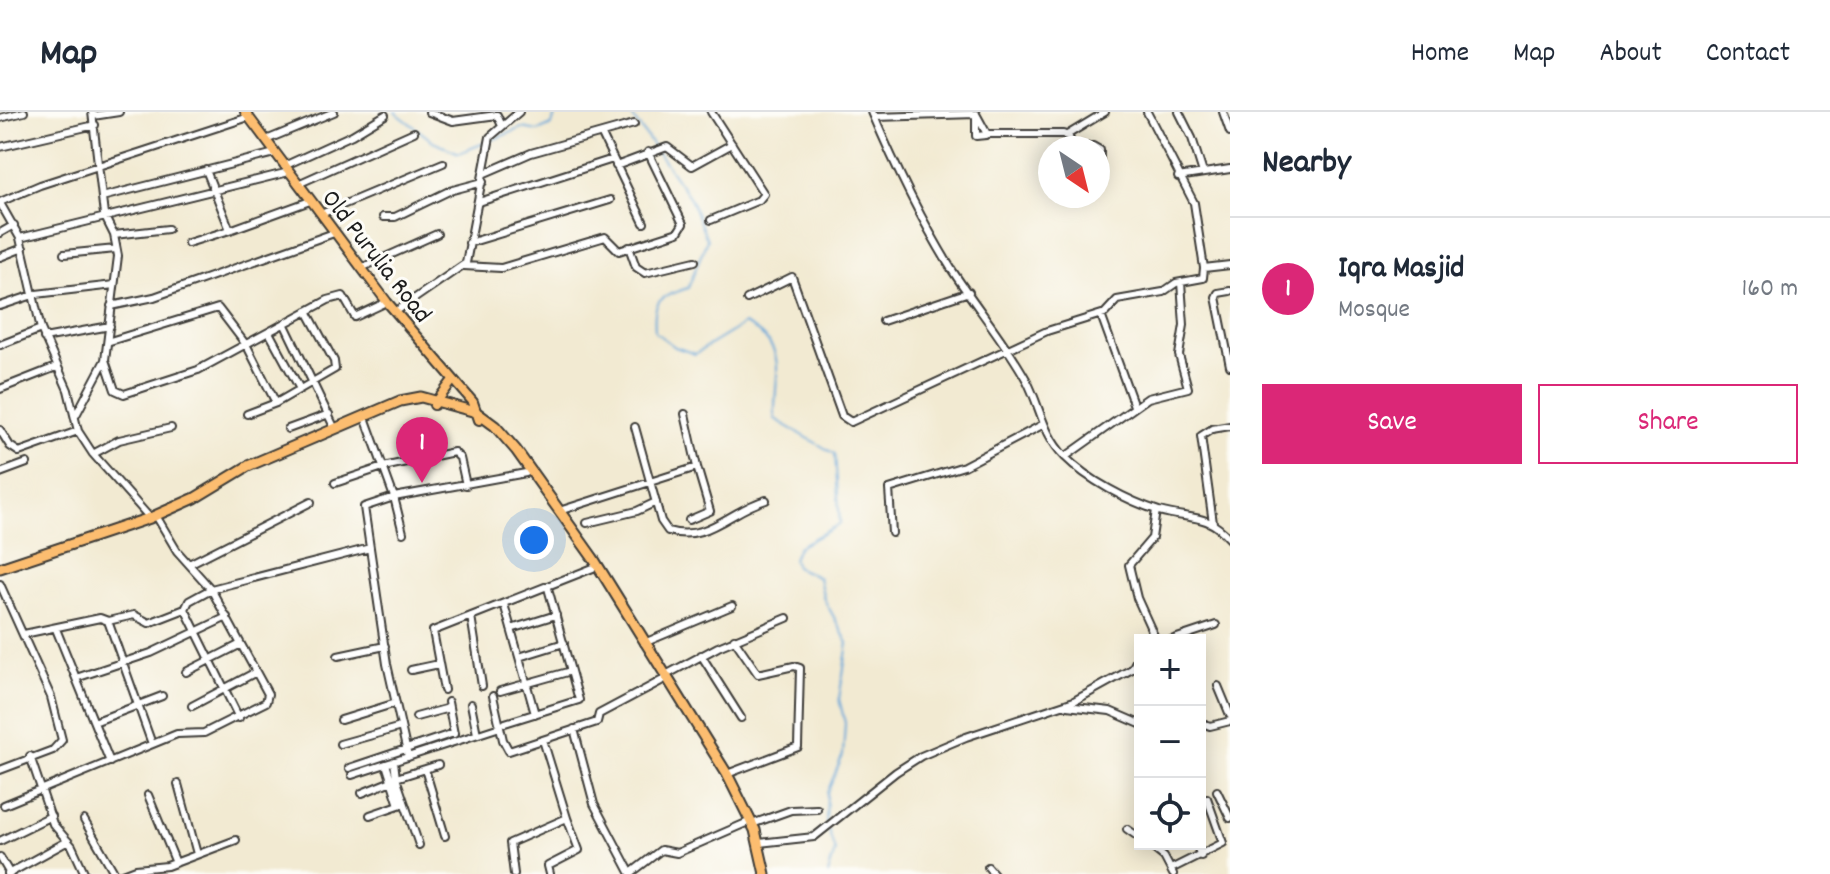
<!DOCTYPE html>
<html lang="en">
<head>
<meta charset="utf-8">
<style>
  :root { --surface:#fff; --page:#f2f2f3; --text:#1f2937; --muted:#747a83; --line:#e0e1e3; --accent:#db2777 }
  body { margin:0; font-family:Dekko,sans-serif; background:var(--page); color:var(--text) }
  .controls { position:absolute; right:24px; bottom:24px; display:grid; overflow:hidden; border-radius:0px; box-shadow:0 4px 20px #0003 }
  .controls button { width:72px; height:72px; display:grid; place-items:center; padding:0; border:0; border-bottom:2px solid var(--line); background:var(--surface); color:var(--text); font:40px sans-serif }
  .compass { position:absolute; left:1038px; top:24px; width:72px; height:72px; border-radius:50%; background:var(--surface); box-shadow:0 4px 20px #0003; rotate:145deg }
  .you { position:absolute; left:534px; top:428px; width:28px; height:28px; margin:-20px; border:6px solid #fff; border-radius:50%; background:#1a73e8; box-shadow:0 0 0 12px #1a73e833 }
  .badge { display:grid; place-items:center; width:52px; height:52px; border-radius:50%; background:var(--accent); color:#fff; font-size:26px; font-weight:700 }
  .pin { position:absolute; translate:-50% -66px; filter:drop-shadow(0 2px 4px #0008) }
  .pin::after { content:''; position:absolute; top:42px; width:28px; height:24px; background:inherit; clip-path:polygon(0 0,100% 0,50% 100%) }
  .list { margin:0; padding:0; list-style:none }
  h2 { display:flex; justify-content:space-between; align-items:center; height:104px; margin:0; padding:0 32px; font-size:34px }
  h2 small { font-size:26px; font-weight:400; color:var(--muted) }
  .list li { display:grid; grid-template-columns:52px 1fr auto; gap:24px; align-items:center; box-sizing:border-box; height:144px; padding:0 32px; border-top:2px solid var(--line) }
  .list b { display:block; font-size:30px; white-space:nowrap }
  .list p { margin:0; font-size:26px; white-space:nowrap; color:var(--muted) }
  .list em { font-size:26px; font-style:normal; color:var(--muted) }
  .actions { display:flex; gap:16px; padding:24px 32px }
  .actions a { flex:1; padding:18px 0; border:2px solid var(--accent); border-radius:0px; text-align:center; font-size:28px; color:var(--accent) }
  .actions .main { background:var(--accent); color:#fff }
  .icon { flex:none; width:44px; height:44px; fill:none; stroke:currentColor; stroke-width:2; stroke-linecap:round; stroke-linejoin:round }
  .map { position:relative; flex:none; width:1230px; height:762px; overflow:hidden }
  header { display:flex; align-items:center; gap:48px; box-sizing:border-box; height:112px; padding:0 40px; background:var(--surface); border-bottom:2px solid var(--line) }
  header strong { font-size:38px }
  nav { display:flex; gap:44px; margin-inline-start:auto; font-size:28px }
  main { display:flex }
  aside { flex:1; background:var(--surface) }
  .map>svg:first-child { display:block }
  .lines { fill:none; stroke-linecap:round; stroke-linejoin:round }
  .stream { stroke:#65a6d9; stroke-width:2 }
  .minor-casing { stroke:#3c3b37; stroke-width:10 }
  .major-casing { stroke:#3c3b37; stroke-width:12 }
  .highway-casing { stroke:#3c3b37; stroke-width:13 }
  .minor { stroke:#fff; stroke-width:6 }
  .major { stroke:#fcbd6f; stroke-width:8 }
  .highway { stroke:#fcbd6f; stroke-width:9 }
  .labels { text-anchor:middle; stroke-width:6; stroke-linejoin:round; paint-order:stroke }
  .street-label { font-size:26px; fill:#1c1c1c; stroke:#fdfcf7 }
</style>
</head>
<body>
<header>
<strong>Map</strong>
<nav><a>Home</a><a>Map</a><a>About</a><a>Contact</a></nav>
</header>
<main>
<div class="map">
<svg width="1230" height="762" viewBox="0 0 1230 762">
  <rect width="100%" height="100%" fill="#fdfcf7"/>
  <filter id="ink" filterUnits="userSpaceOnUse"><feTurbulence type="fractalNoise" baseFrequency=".0125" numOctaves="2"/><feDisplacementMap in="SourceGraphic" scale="16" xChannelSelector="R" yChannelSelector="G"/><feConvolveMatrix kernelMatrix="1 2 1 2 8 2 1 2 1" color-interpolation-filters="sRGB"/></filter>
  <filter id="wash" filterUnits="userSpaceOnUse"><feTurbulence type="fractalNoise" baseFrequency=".006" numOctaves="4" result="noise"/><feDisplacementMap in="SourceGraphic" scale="32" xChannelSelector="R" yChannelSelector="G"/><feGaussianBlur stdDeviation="1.8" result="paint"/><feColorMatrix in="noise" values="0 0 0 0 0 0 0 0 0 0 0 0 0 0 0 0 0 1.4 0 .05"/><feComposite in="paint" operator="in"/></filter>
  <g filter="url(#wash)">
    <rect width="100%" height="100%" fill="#f2ead2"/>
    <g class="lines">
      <path class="stream" d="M395,0L434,30L459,41L522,16L538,19L552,13L556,0
        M629,0L690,86L707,128L688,176C658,186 653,187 655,220L675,235L695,242L744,212C792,236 773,263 775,307L835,342L840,412L798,435L793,447L796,455L819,466L824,487L848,531L839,587L845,611L843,643L827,681L826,711
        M828,717L835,739L828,762"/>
    </g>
  </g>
  <g filter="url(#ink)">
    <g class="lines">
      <defs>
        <path id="minor" d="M429,0L453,9L497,3L502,14
          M872,0C895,54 921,108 952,158C976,195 1005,229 1027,269C1040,294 1043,323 1065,345C1088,368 1128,389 1159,399C1190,408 1206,400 1230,427
          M1147,0L1194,91L1204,156
          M1179,0L1192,26L1203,61
          M1223,0L1230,20
          M976,2V24L986,23
          M93,4L119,0
          M875,5L976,2L987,22H1063L1069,25L1073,36
          M0,6L24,0
          M602,23L644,111
          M1067,23L1105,0
          M266,28L334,0
          M0,35L95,13
          M1082,36L1093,34L1100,38L1099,76
          M284,54L352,23L385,3
          M616,54L667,35L692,54L732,32
          M206,58L230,118L310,89
          M485,61L531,41L634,12
          M1178,65L1230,57
          M298,72L414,20
          M102,85L275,41
          M0,90L40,73L249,5
          M479,90L613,47
          M0,91L20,126L41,217L68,278L78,319L93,342L150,406
          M321,102L443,51
          M383,105H395L449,79L483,70
          M711,108L759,88L764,82L711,0
          M0,121L14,113
          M114,123L168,117
          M20,126L289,60
          M188,131L230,118
          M469,131L610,88
          M629,135L636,155L645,161L695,149
          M64,142L116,137
          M0,145L23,136
          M464,154L501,156L605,125L619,139L678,120L683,112L648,40
          M361,156L437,122
          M1230,179L1218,181L1216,185L1230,254
          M747,187L792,165L842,304L851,310L1047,219L1105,201L1117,188L1163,180L1176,171L1203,166L1204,156L1230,153
          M0,194L36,182L114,173
          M111,194L154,185L334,121
          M395,200L466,151L490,25L519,0
          M1101,203L1134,294
          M883,209L969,180
          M285,213L335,317
          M270,222L300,277
          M44,226L110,214
          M110,229L218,196L247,234L276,291
          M0,233L41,217
          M105,248L115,278L124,282L198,258L328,188L343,184L355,205L387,190
          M0,277L56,255
          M247,302L276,291L335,257L334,249L307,199
          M76,303L105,248L118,144L114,123L104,103L92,0
          M366,308L394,385L526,361
          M635,315L661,409L668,419C707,431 730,398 766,388
          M288,317L329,302
          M0,318L10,334L19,340L78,319
          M93,342L119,328L171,316
          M1065,345L1148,286L1188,276L1179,243L1184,213L1181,170
          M0,361L27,351
          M335,371L383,355L454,340L460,346L466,373
          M1156,398L1152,426L1129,453L1137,486L1156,528
          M559,399L697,355L685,302
          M158,407L177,439L211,477L189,489L185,497L239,606
          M689,408L710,399L697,355
          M587,411L637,399L656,390
          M1213,411L1201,324L1212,317L1230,314
          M403,421L394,385L364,395L387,552L408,645
          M892,421L889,377L964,354L1044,312
          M189,452L311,390
          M0,472L51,585L62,628L53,638L0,658
          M504,492L519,545
          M471,504L482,574
          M108,509L134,503L149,511L185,497
          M56,517L110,650
          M511,517L556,503
          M24,522L100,506L108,509L152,632
          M1171,528L1216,513
          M644,531L732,494
          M701,543L741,606
          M338,544L385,534
          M411,558L439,552
          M186,560L241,532
          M664,564L718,535L787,506
          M76,566L151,541L227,505
          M1218,574L1230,603
          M444,578L433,519L593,456
          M500,579L571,559
          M493,584L503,628L509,639L597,610L599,602L661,569
          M448,590L454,622
          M471,592L477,622
          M192,594L256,560
          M1067,594L1110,599L1140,612
          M535,602L519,545L564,531
          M416,605L449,596
          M341,608L396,591
          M94,610L162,584
          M1200,610L1210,614L1230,609
          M505,611L579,588L548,476
          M574,617L594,692L631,762
          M340,632L401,615
          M30,644L53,712L72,734L85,762
          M394,649L396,666L438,653
          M386,652L399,693
          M349,656L454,621
          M425,657L445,724
          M727,662L798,635L800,556L794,554L758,562L734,527
          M352,663L500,615
          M396,666L419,733
          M178,672L197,742
          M1217,679L1230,706
          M362,681L394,668
          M148,683L176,751
          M4,693L177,622L204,621L266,590L268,582L211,477L370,436
          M370,703L402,692
          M84,708L115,762
          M752,712L791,698L817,697
          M1127,717L1140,726
          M0,729L51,704
          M759,731L814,725L896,660L921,644L966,625L1074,589L1132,557L1140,541
          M1148,732L1164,745L1173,762
          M1196,732L1201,744
          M0,745L10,762
          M988,755L994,762
          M1171,757L1223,731L1207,686
          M631,761L661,738L677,741L746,711
          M8,762L68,729
          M123,762L136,757L167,754L236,728
          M514,762L510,731L567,706L543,628
          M550,762L548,754L579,738L567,706"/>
        <path id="major" d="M245,0L387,190L473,290L479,308
          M434,293L453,268"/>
        <path id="highway" d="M0,456L150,406L195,386L248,354L400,289L421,285L476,300L495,314L516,338L593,446L727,662L755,718L765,762"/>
      </defs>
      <use href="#minor" class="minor-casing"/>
      <use href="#major" class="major-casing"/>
      <use href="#highway" class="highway-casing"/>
      <use href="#minor" class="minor"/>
      <use href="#major" class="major"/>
      <use href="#highway" class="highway"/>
    </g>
  </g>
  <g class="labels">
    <g class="street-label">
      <text transform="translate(378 143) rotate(52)" y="9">Old Purulia Road</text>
    </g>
  </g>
</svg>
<div class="controls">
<button>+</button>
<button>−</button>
<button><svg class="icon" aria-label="locate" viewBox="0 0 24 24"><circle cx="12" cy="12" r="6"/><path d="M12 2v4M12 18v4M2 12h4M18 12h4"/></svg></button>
</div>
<svg class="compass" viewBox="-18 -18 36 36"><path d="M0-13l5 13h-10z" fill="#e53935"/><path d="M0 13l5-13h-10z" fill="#747a83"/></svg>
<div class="you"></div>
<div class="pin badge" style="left:422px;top:371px">1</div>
</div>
<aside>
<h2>Nearby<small></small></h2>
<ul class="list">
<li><span class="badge">1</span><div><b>Iqra Masjid</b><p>Mosque</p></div><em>160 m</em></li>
</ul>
<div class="actions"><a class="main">Save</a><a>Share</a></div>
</aside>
</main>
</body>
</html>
